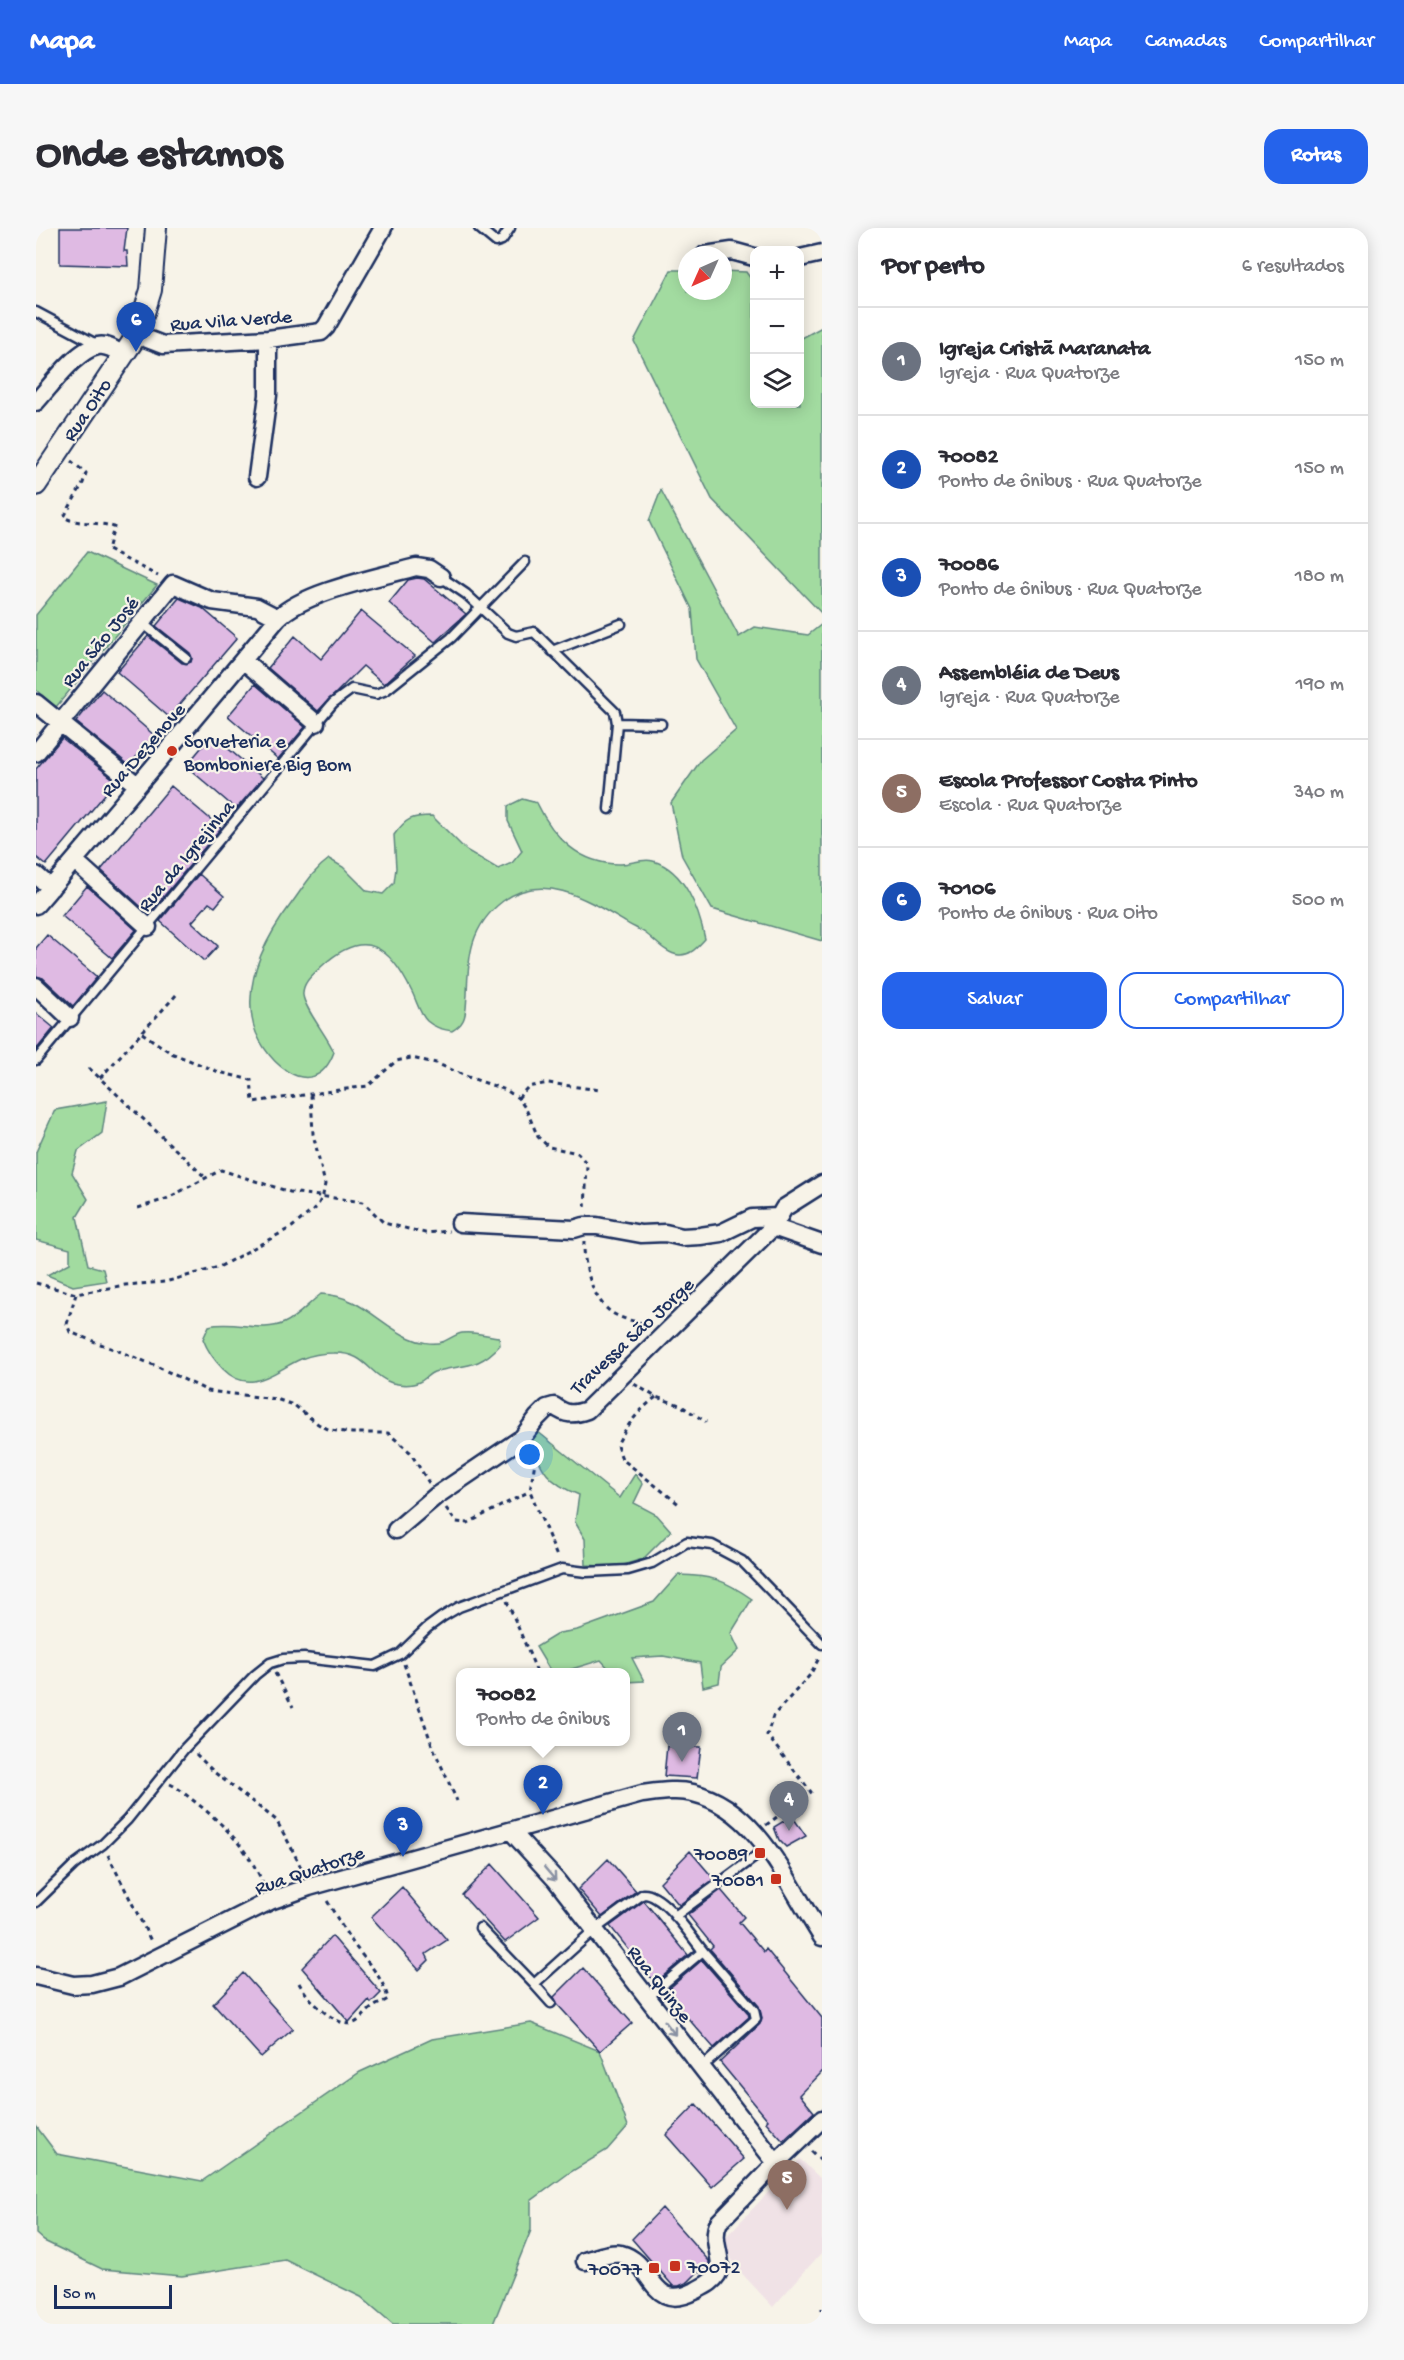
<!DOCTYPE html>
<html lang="pt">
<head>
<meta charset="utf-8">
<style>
  :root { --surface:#fff; --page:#f7f7f7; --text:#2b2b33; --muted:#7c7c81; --line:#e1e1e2; --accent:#2563eb }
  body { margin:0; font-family:"Gochi Hand",sans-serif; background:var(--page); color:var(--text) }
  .controls { position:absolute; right:18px; top:18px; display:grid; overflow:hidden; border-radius:12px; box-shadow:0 3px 15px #0003 }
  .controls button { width:54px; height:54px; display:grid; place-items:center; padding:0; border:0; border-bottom:2px solid var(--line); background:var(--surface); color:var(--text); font:30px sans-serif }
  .compass { position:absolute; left:642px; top:18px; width:54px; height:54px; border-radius:50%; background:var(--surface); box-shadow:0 3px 15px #0003; rotate:225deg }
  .scale { position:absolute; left:18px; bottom:15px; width:118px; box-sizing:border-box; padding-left:6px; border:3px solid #1b2f5e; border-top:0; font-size:16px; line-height:21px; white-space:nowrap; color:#1b2f5e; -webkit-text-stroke:4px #f7f3e8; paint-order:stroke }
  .you { position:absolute; left:494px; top:1227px; width:21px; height:21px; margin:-15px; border:4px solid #fff; border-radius:50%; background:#1a73e8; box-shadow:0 0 0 9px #1a73e833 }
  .badge { display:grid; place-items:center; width:39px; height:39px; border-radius:50%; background:var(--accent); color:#fff; font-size:20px; font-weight:700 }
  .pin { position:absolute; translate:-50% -50px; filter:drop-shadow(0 2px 3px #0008) }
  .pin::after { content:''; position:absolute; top:32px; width:21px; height:18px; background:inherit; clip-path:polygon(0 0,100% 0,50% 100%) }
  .popup { position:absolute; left:420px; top:1440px; width:174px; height:78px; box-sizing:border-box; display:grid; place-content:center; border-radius:12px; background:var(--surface); filter:drop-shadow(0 2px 4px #0005); font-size:20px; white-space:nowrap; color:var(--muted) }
  .popup b { font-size:22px; color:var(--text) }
  .popup::after { content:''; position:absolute; left:50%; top:100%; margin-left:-12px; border:12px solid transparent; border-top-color:var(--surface) }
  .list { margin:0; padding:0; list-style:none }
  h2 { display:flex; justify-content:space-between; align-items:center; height:78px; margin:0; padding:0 24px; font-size:26px }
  h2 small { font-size:20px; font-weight:400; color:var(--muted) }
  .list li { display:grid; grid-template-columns:39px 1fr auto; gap:18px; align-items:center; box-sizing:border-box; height:108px; padding:0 24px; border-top:2px solid var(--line) }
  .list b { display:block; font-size:22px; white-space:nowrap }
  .list p { margin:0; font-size:20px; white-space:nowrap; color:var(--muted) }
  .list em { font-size:20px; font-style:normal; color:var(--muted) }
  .actions { display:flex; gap:12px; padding:18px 24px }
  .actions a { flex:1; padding:14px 0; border:2px solid var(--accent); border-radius:18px; text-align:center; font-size:21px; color:var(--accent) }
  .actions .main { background:var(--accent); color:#fff }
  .icon { flex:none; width:33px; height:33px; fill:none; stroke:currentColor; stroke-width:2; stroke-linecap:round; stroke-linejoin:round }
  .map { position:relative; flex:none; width:786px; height:2096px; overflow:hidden; border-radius:18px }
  header { display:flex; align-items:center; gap:36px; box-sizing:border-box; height:84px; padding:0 30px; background:var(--accent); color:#fff }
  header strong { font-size:28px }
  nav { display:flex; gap:33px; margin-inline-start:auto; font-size:21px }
  .intro { display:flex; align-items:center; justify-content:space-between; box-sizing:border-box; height:144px; padding:0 36px }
  h1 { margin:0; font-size:42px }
  .button { padding:15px 27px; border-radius:18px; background:var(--accent); color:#fff; font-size:21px; font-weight:700 }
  main { display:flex; gap:36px; padding:0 36px }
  aside { flex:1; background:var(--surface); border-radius:18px; box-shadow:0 3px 15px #0003 }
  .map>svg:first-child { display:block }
  .built { fill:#f0e2e6 }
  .green { fill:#a2dba0; stroke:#5e857f; stroke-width:1.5 }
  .building { fill:#dfbae3; stroke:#1b2f5e; stroke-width:1.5 }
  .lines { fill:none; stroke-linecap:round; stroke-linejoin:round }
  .service-casing { stroke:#1b2f5e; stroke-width:13 }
  .minor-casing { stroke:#1b2f5e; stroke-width:21 }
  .tertiary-casing { stroke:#1b2f5e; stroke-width:24 }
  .path { stroke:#1b2f5e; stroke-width:3; stroke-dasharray:4.5 4.5; stroke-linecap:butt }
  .service { stroke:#f7f3e8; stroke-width:8 }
  .minor { stroke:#f7f3e8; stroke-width:16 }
  .tertiary { stroke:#f7f3e8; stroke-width:20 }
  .oneway { stroke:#8991a3 }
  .poi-dot { fill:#c8321e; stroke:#f7f3e8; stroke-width:2 }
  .labels { text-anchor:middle; stroke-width:4.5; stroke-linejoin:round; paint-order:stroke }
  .street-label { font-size:20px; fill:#1b2f5e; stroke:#f7f3e8 }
  .poi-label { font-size:20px; fill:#1b2f5e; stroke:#f7f3e8; text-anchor:end }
</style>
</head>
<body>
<header>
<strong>Mapa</strong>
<nav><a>Mapa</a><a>Camadas</a><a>Compartilhar</a></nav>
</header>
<div class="intro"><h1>Onde estamos</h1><a class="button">Rotas</a></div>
<main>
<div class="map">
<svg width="786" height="2096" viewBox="0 0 786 2096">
  <rect width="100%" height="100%" fill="#f7f3e8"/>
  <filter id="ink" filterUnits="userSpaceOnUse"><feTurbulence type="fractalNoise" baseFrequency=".0167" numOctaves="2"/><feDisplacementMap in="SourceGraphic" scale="12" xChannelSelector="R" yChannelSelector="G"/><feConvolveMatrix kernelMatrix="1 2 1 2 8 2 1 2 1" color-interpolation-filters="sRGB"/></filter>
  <g filter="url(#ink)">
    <path class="built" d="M764,1931L786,1952V2024L737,2079L699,2038L687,2012Z"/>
    <path class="green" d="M635,42H651V63H687V43L710,44L718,55V176H764V111L786,99V386L676,271L598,113Z
      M625,262L703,409L719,399L772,407L786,396V713L676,681L646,628L635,575L665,532L700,502L660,431L656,381L613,293Z
      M51,324L121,357L20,479L0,462V387Z
      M486,571L501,575C517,609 544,637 585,636C596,636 606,630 617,633C649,642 663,682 669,711C662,718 655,728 643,727C630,726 619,712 609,705C603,701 595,698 589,694C552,672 508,643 467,673C434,698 432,729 431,767C430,775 431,788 426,794C424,798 419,801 416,803C406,801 399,800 391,793C383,785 381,774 376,764C354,719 330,698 286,738C278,746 266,754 267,767C268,780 292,809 298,824C277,881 222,830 216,790C209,748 231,708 255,676C267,660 276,643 293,631L307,639L331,663L347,666L358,655L360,640L358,607C370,590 376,588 396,588L430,622L462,641L476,635L486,623L472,593V578Z
      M71,873L66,905L42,923L36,945L52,971L41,989L52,1037L67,1041L70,1053L37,1058L11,1047L34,1035V1021L0,1012V924L19,882Z
      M285,1066C324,1067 342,1096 374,1110C382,1114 397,1117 406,1114C413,1112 419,1106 426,1105C439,1103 450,1108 463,1109L464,1117C442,1142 427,1136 398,1144C392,1146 389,1152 383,1154C375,1158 365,1157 356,1155C332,1147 331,1124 297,1125C287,1125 275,1127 265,1131C239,1142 215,1169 187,1141C178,1132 172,1124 167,1111L173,1098C198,1092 226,1105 248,1095C262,1089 273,1075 285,1066Z
      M501,1203L584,1270L599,1246L607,1256L598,1275L621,1287L635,1303L607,1331L580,1339L550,1337L549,1311L539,1294L543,1267C511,1254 506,1243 494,1212Z
      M642,1347C677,1348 687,1351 716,1371L695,1405L703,1422L685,1439L683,1455L667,1459L664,1435L627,1428L596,1430L608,1453L590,1454V1444H576L565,1432L526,1444H515L500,1419L523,1405L541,1402L618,1374Z
      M495,1795L564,1823L592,1898L571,1922L533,1945L495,1973V2002L457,2096H357L325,2069L249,2032L146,2048L66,2041L8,2013L0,2006V1898L21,1926L166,1953L324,1844L396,1811Z"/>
    <path class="building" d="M24,0H91L88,23H91L92,38L24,36Z
      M381,350L388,351L430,386L399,414L353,375L372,352Z
      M143,370L166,380L201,410L133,489L81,444L112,408L146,435L155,434L156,430L154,425L120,398Z
      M325,383L379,428L348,456L327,438L282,483L232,440L259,408L285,431Z
      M219,456L269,499L242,531L192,488Z
      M66,462L119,508L93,537L40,494Z
      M176,507L227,550L200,581L150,538Z
      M26,510L80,553L10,637L0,629V541Z
      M135,558L185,600L113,686L65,642Z
      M163,646L188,668L179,679L173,675L156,694L182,718L168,733L124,693Z
      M51,658L100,702L76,730L26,688Z
      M11,707L61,749L37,778L7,750L0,748V720Z
      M0,785L18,800L0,822Z
      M631,1518L665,1519L661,1550L628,1548Z
      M756,1588L770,1608L750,1619L743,1612L738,1599Z
      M654,1623L678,1651L643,1677L624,1654Z
      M572,1631L600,1663L566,1689L542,1661Z
      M456,1636L503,1689L469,1714L426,1667Z
      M366,1659L411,1712L390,1726L393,1732L383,1742L335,1689Z
      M685,1662L708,1689L703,1694L728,1724L730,1721L786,1790V1844L764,1867L778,1884L747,1913L730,1894L732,1892L684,1834L724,1796L726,1790L723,1778L674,1721L677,1718L652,1687Z
      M608,1673L652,1727L619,1755L574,1698Z
      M296,1708L345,1765L335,1775L333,1772L313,1794L266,1740Z
      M666,1732L712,1785L713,1789L678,1820L629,1764Z
      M547,1740L596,1795L564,1823L521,1776L518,1769Z
      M207,1745L257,1801L225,1829L177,1776Z
      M660,1876L708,1931L676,1959L630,1907Z
      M626,1980L673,2033V2037L665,2045L663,2043L652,2054L643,2058H637L596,2011Z"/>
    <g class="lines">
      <defs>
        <path id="service" d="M443,0L460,14L466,12L474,0
          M0,84L62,117
          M405,349L430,366L472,405L480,408L498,404L579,484L581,495L573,581
          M105,394L150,430
          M516,423L585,396
          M581,495L625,496
          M0,832L297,475L316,461L340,466L350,462L415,410L489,334
          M0,1674L38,1637L67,1616L91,1592L148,1521L219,1447L234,1435L247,1431L268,1430L339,1438L364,1426L391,1400L406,1389L423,1379L526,1341L550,1344L592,1342L616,1335L651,1314L676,1317L706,1333L786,1416
          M639,1688L731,1620
          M444,1700L498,1756
          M515,1775L498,1756L558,1702L607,1666C627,1665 654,1707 667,1723L611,1770
          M665,1840L720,1791L718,1782L667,1723"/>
        <path id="minor" d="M669,27L696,23L718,29
          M764,30L786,25
          M101,107L127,117L232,111L285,104L290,99L347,0
          M0,174C14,159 41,121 62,118C71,116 79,122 87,127
          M221,249L232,167V111
          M207,432L280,495
          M0,475L101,557
          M0,525L137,356L176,373L221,379L242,390
          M39,633L112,699
          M0,647L15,660
          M0,677C82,582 162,486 242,390C267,364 344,349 380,339L393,341L405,349
          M0,758L34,790
          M424,995L538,1001L548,998H561L605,1006L629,1005L646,1009L664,1008L685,1005L716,990L742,989
          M737,999L786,1016
          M360,1302L400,1268L486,1210L501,1190L511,1180L518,1178C530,1187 537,1187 551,1182L737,999L748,980L786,956
          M475,1603L520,1652L740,1935
          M0,1748L37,1757L56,1756L83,1749L234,1673L273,1659L606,1566C623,1564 641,1561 657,1565C723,1581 752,1657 786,1709
          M549,2033C560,2030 574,2024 585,2026C618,2034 614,2086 659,2063C667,2058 676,2055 681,2047C690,2032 673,2013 683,1994L740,1935L786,1891"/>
        <path id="tertiary" d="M0,257L101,107L115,62L120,0"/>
      </defs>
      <use href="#service" class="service-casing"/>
      <use href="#minor" class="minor-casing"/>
      <use href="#tertiary" class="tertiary-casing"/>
      <path class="path" d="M35,233L50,245L47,255L28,289C40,297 62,293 78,299L72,322L122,348
        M106,805L135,825L183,844L215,852L217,874L332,858L360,833L375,830L400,835L432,849L470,862L482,870L490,881L502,909L513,919L542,925L551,936L549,983
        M53,840L171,951
        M64,850L142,765
        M482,870L492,859L512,855L564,862
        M102,980L130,971L185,942L254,964L327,974L348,995L389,1005L413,1003
        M548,1013C547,1037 557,1076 580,1087C591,1093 605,1094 616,1097
        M0,1055L40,1066L89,1057L129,1054L183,1039L256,999L281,979L287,967L289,956L277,906L275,867
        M40,1066L31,1096L34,1104L118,1137L172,1163L240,1171L258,1177L282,1196L294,1202L316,1205H352L374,1224L393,1255
        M598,1156L620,1169L644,1177L670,1194
        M620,1169C602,1183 590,1198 581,1217L586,1231L644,1277
        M492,1222L499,1234L494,1263L522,1331
        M410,1280L420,1294L432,1295L494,1263
        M471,1373L501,1444
        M368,1436L396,1517L421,1573
        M239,1445L257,1479
        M160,1526L178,1544L240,1592L254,1617L268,1646
        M134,1556C143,1560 150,1567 158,1573C189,1597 214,1623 229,1660
        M730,1597L775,1564L731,1507L737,1488L774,1447L784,1428
        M72,1627L116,1715
        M263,1755C270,1769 300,1801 318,1795C324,1793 330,1784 336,1780C341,1776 347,1774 352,1771C347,1748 330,1734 317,1715C307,1701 299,1686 290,1671
        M775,1923L786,1934
        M786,2080V2083"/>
      <use href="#service" class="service"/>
      <use href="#minor" class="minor"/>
      <use href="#tertiary" class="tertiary"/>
    </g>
    <defs><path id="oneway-shaft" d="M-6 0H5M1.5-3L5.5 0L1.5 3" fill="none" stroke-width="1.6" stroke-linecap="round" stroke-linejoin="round" transform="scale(1.5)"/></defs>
    <g class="oneway">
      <use href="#oneway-shaft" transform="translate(514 1646) rotate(50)"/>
      <use href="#oneway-shaft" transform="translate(634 1800) rotate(53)"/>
    </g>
  </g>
  <g class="poi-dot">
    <circle cx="136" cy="523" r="6"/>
    <rect x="718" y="1619" width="12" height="12" rx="3"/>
    <rect x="734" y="1645" width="12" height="12" rx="3"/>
    <rect x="633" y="2032" width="12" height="12" rx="3"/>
    <rect x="612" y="2034" width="12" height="12" rx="3"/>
  </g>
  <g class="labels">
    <g class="street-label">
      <text transform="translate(195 91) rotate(-4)" y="7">Rua Vila Verde</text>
      <text transform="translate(50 181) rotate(-56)" y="7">Rua Oito</text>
      <text transform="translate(63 413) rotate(-51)" y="7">Rua São José</text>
      <text transform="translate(106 521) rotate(-49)" y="7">Rua Dezenove</text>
      <text transform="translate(149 627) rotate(-50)" y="7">Rua da Igrejinha</text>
      <text transform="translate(595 1107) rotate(-43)" y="7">Travessa São Jorge</text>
      <text transform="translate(273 1641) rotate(-19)" y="7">Rua Quatorze</text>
      <text transform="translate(625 1755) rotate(52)" y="7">Rua Quinze</text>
    </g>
    <g class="poi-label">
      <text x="148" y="519" text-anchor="start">Sorveteria e<tspan x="148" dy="23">Bomboniere Big Bom</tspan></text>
      <text x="712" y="1632">70089</text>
      <text x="728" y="1658">70081</text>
      <text x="651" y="2045" text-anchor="start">70072</text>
      <text x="606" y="2047">70077</text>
    </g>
  </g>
</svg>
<div class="controls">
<button>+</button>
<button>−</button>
<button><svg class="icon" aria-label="layers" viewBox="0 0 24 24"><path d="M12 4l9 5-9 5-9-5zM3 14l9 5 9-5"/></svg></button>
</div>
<svg class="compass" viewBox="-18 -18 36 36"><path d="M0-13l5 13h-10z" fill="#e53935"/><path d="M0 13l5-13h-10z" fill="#7c7c81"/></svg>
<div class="scale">50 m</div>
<div class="you"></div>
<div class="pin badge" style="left:646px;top:1534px;background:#6b7280">1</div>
<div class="pin badge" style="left:507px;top:1587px;background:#1a4fb4">2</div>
<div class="popup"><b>70082</b>Ponto de ônibus</div>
<div class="pin badge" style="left:367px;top:1629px;background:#1a4fb4">3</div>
<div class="pin badge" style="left:753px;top:1603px;background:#6b7280">4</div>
<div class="pin badge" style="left:751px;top:1982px;background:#8d6e63">5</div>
<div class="pin badge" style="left:100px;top:124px;background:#1a4fb4">6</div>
</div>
<aside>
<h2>Por perto<small>6 resultados</small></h2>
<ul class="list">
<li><span class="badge" style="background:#6b7280">1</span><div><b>Igreja Cristã Maranata</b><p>Igreja · Rua Quatorze</p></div><em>150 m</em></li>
<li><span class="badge" style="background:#1a4fb4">2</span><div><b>70082</b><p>Ponto de ônibus · Rua Quatorze</p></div><em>150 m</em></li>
<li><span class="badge" style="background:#1a4fb4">3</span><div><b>70086</b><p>Ponto de ônibus · Rua Quatorze</p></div><em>180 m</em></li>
<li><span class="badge" style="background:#6b7280">4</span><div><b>Assembléia de Deus</b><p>Igreja · Rua Quatorze</p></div><em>190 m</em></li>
<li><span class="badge" style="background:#8d6e63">5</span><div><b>Escola Professor Costa Pinto</b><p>Escola · Rua Quatorze</p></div><em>340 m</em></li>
<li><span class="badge" style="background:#1a4fb4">6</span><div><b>70106</b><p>Ponto de ônibus · Rua Oito</p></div><em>500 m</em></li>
</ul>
<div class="actions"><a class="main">Salvar</a><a>Compartilhar</a></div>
</aside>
</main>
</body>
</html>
